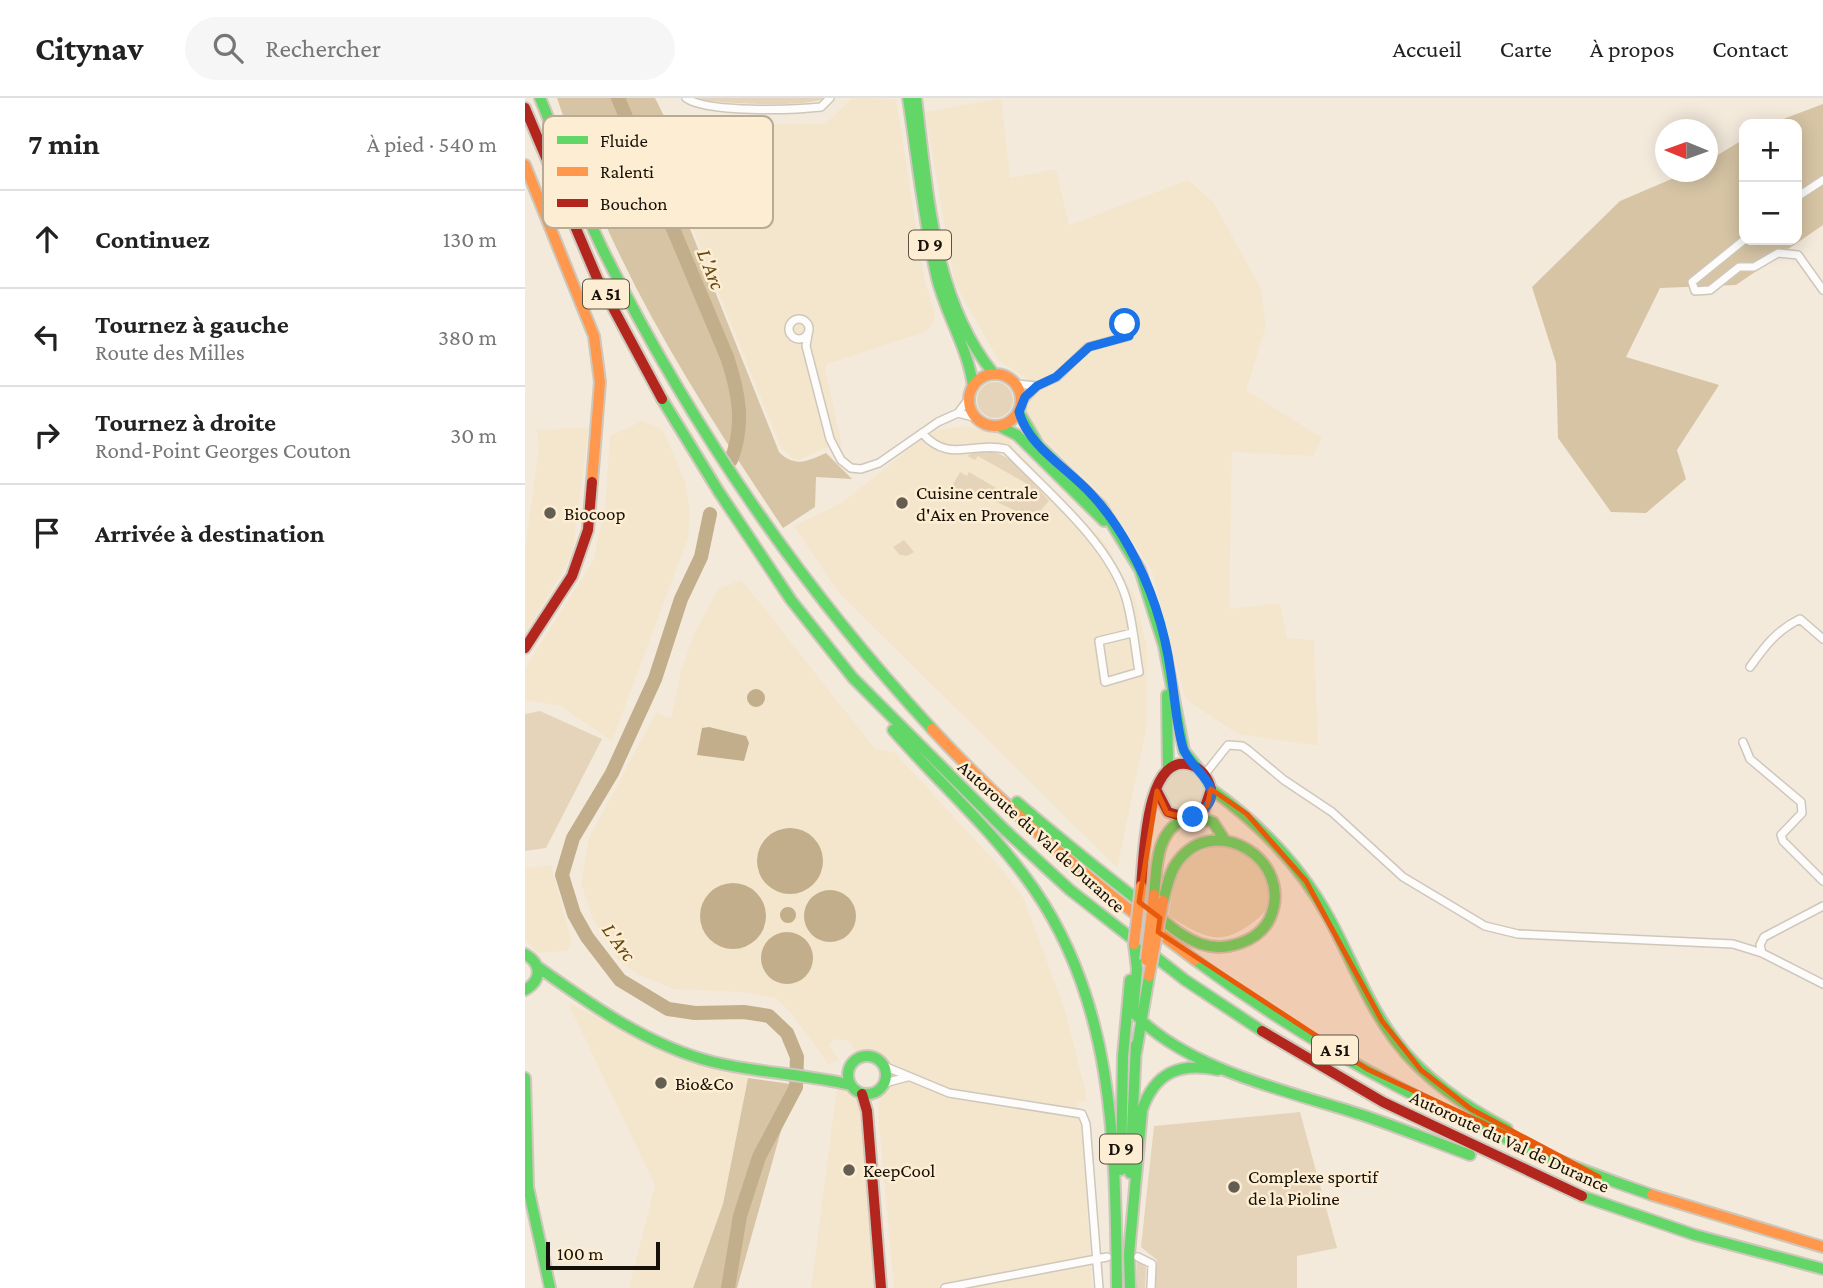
<!DOCTYPE html>
<html lang="fr">
<head>
<meta charset="utf-8">
<style>
  :root { --surface:#fff; --page:#f6f6f6; --text:#222; --muted:#767676; --line:#e0e0e0 }
  body { margin:0; font-family:"Crimson Pro",serif; background:var(--page); color:var(--text) }
  .controls { position:absolute; right:21px; top:21px; display:grid; overflow:hidden; border-radius:14px; box-shadow:0 4px 18px #0003 }
  .controls button { width:63px; height:63px; display:grid; place-items:center; padding:0; border:0; border-bottom:2px solid var(--line); background:var(--surface); color:var(--text); font:35px sans-serif }
  .compass { position:absolute; left:1130px; top:21px; width:63px; height:63px; border-radius:50%; background:var(--surface); box-shadow:0 4px 18px #0003; rotate:271deg }
  .scale { position:absolute; left:21px; bottom:18px; width:114px; box-sizing:border-box; padding-left:7px; border:4px solid #161108; border-top:0; font-size:19px; line-height:24px; white-space:nowrap; color:#161108; -webkit-text-stroke:5px #fdedd2; paint-order:stroke }
  .stop { position:absolute; width:21px; height:21px; margin:-16px; border:5px solid #1a73e8; border-radius:50%; background:#fff }
  .stop.end { background:#1a73e8; border-color:#fff; box-shadow:0 2px 7px #0008 }
  .list { margin:0; padding:0; list-style:none }
  h2 { display:flex; justify-content:space-between; align-items:center; height:91px; margin:0; padding:0 28px; font-size:30px }
  h2 small { font-size:23px; font-weight:400; color:var(--muted) }
  .list li { display:grid; grid-template-columns:46px 1fr auto; gap:21px; align-items:center; box-sizing:border-box; height:98px; padding:0 28px; border-top:2px solid var(--line) }
  .list b { display:block; font-size:26px; white-space:nowrap }
  .list p { margin:0; font-size:23px; white-space:nowrap; color:var(--muted) }
  .list em { font-size:23px; font-style:normal; color:var(--muted) }
  .icon { flex:none; width:38px; height:38px; fill:none; stroke:currentColor; stroke-width:2; stroke-linecap:round; stroke-linejoin:round }
  .map { position:relative; flex:none; width:1298px; height:1190px; overflow:hidden }
  header { display:flex; align-items:center; gap:42px; box-sizing:border-box; height:98px; padding:0 35px; background:var(--surface); border-bottom:2px solid var(--line) }
  header strong { font-size:33px }
  nav { display:flex; gap:38px; margin-inline-start:auto; font-size:24px }
  .search { width:490px; height:63px; background:var(--page); display:flex; align-items:center; gap:18px; box-sizing:border-box; padding:0 24px; border-radius:38px; color:var(--muted); font-size:26px }
  main { display:flex }
  aside { flex:1; background:var(--surface) }
  .map>svg:first-child { display:block }
  .built { fill:#f4e6cd }
  .green { fill:#e5d4b9 }
  .forest { fill:#d6c4a4 }
  .water { fill:#c2ae8a }
  .lines { fill:none; stroke-linecap:round; stroke-linejoin:round }
  .river { stroke:#c2ae8a; stroke-width:14 }
  .street-casing { stroke:#cec7bb; stroke-width:10 }
  .fast-casing { stroke:#cec7bb; stroke-width:14 }
  .slow-casing { stroke:#cec7bb; stroke-width:14 }
  .jam-casing { stroke:#cec7bb; stroke-width:14 }
  .street { stroke:#fdfcfa; stroke-width:7 }
  .fast { stroke:#63d668; stroke-width:10 }
  .slow { stroke:#ff974d; stroke-width:10 }
  .jam { stroke:#b3261e; stroke-width:10 }
  .slow-bridge-casing { stroke:#ccc8c1; stroke-width:14; stroke-linecap:butt }
  .slow-bridge { stroke:#ff974d; stroke-width:10 }
  .route { stroke:#1a73e8; stroke-width:9 }
  .marked { fill:#e8590c; fill-opacity:0.2; stroke:#e8590c; stroke-width:5; stroke-linejoin:round }
  .poi-dot { fill:#635d52; stroke:#fdedd2; stroke-width:2.5 }
  .labels { text-anchor:middle; stroke-width:5; stroke-linejoin:round; paint-order:stroke }
  .shield { fill:#fdedd2; stroke:#5b5345; stroke-width:2 }
  .shield-label { font-size:18px; font-weight:bold; fill:#161108 }
  .poi-label { font-size:19px; fill:#161108; stroke:#fdedd2; text-anchor:start }
  .street-label { font-size:19px; fill:#161108; stroke:#fdedd2 }
  .water-label { font-size:21px; font-style:italic; fill:#634810; stroke:#fdedd2 }
  .key { fill:#fdedd2; stroke:#b8ab95; stroke-width:2 }
  .key-label { font-size:19px; fill:#161108 }
</style>
</head>
<body>
<header>
<strong>Citynav</strong>
<div class="search"><svg class="icon" aria-label="search" viewBox="0 0 24 24"><circle cx="10" cy="10" r="6"/><path d="M15 15l6 6"/></svg>Rechercher</div>
<nav><a>Accueil</a><a>Carte</a><a>À propos</a><a>Contact</a></nav>
</header>
<main>
<aside>
<h2>7 min<small>À pied · 540 m</small></h2>
<ul class="list">
<li><svg class="icon" aria-label="ahead" viewBox="0 0 24 24"><path d="M12 20V5M6 11l6-6 6 6"/></svg><div><b>Continuez</b></div><em>130 m</em></li>
<li><svg class="icon" aria-label="left" viewBox="0 0 24 24"><path d="M17 20v-9H6M10 6l-5 5 5 5"/></svg><div><b>Tournez à gauche</b><p>Route des Milles</p></div><em>380 m</em></li>
<li><svg class="icon" aria-label="right" viewBox="0 0 24 24"><path d="M7 20v-9h11M14 6l5 5-5 5"/></svg><div><b>Tournez à droite</b><p>Rond-Point Georges Couton</p></div><em>30 m</em></li>
<li><svg class="icon" aria-label="arrive" viewBox="0 0 24 24"><path d="M6 21V4h12l-3 4 3 4H6"/></svg><div><b>Arrivée à destination</b></div></li>
</ul>
</aside>
<div class="map">
<svg width="1298" height="1190" viewBox="0 0 1298 1190">
  <rect width="100%" height="100%" fill="#f3eadc"/>
  <path class="built" d="M327,0L371,1L399,180L410,217L407,227L399,234L302,266L300,270L317,348L300,350L274,362L267,360L256,350L160,111L184,76L234,91L238,26H300Z
    M476,1L485,80L531,71L544,127L663,82L689,105L736,191L741,228L721,292L797,340L788,358L707,354L704,511L755,505L762,540L789,542L793,648L713,636L660,601L627,473L575,395L502,325L499,314L501,280L474,263L430,186L400,14Z
    M117,323L138,332L160,383L165,412L163,440L87,643L35,608L0,602V570L68,463L80,410L85,338Z
    M443,328L480,336L491,353L581,446L610,499L622,550V628L592,770L313,494L269,428L318,404L402,337L410,332Z
    M64,329L47,458L0,536V450L14,349L12,332Z
    M217,482L350,651L369,654L476,770L498,799L540,912L561,995V1003H551L557,1025L567,1190H369L353,1013L355,996L364,986V965L355,957L331,954L324,943L309,941L304,947L314,962L303,966L267,916L251,900L217,894L148,891L112,876L93,861L68,821L56,785L64,740L131,615L146,620L156,572L169,536L193,491Z
    M26,767L47,845L42,853L12,855L0,842V770Z
    M43,905L169,963L223,977L198,1106L168,1190H104L130,1087Z
    M312,990L326,992L339,1018L350,1190H286Z"/>
  <path class="green" d="M171,0H299C287,10 187,6 171,0Z
    M452 302a18 18 0 1 1 36 0a18 18 0 1 1-36 0Z
    M469,353L491,365L524,403L508,421L446,392L426,400L424,393L435,374L442,378L444,374L495,404L504,387L453,358L450,362L442,358L450,354Z
    M379,442L389,454L382,458L375,457L368,449Z
    M15,613L77,641L21,750L0,753V616Z
    M637 694a21 21 0 1 1 42 0a21 21 0 1 1-42 0Z
    M694,748C722,749 758,783 740,813C736,819 729,823 723,828C713,835 700,841 688,839C672,837 657,825 643,818C651,780 650,757 694,748Z
    M775,1014L812,1150L772,1158V1190H630L632,1162L616,1149L629,1028Z
    M612,1163L621,1169L620,1190H612Z"/>
  <path class="forest" d="M32,0H130L152,44L181,73L156,108L254,354C270,370 283,363 301,355L327,381L291,379L290,409L258,430C187,324 116,214 67,95C54,64 43,32 32,0Z
    M1298,6V127L1211,187L1135,190L1101,259L1194,287L1152,352L1161,381L1121,415L1086,414L1033,340L1031,265L1007,189L1095,103L1163,74H1182L1183,63L1219,41V142H1272V26H1245Z
    M223,980L273,987L259,1022L212,1190H168L198,1106Z"/>
  <path class="water" d="M222 600a9 9 0 1 1 18 0a9 9 0 1 1-18 0Z
    M184,629L221,638L224,645L219,663L172,657L177,630Z
    M232 763a33 33 0 1 1 66 0a33 33 0 1 1-66 0Z
    M175 818a33 33 0 1 1 66 0a33 33 0 1 1-66 0Z
    M279 818a26 26 0 1 1 52 0a26 26 0 1 1-52 0Z
    M255 817a8 8 0 1 1 16 0a8 8 0 1 1-16 0Z
    M236 860a26 26 0 1 1 52 0a26 26 0 1 1-52 0Z"/>
  <g class="lines">
    <path class="river" d="M93,0L202,259C214,295 220,326 206,362
      M185,416L176,459L156,501L130,581L87,675L48,740L37,777L49,816L62,839L95,882L143,911L170,915L219,914L244,918L262,935L272,959L271,989L234,1059L215,1118L203,1190"/>
    <defs>
      <path id="street" d="M161,0C181,15 269,12 296,9L305,0
        M1272,99L1298,82
        M1219,142L1167,184L1170,193L1185,192L1214,169H1229L1253,155L1273,157L1298,192
        M264 231a10 10 0 1 1 20 0a10 10 0 1 1-20 0Z
        M284,231L281,248L305,341L316,362L326,370L336,371L354,365L413,324L433,315L445,299
        M492,286L512,288L496,305
        M512,288L532,279L563,249L604,238L600,227
        M433,315L452,320
        M397,335C424,366 448,343 481,351C521,393 584,444 601,500C608,524 610,550 614,574L580,584L574,543L607,535
        M1225,569C1240,548 1252,532 1275,521L1298,541
        M1218,644L1225,661L1276,704L1277,715L1256,737L1258,743L1298,783
        M680,676L703,647L717,648L723,652L759,682L807,714L878,779L960,828L993,836L1208,846L1237,855L1298,886
        M1237,855L1235,847L1239,839L1298,808
        M359,968L424,995L557,1016L561,1026L574,1190
        M360,985L382,979
        M613,1159L627,1166L626,1190
        M420,1190L582,1159"/>
      <path id="fast" d="M15,0C36,50 54,103 78,152C165,327 274,487 407,631
        M383,0C392,58 398,118 411,176C419,214 443,249 448,288
        M391,0C403,93 407,199 468,275
        M137,301L194,394L266,502L328,580L480,732L545,792L660,882L737,933
        M494,314L514,348L576,408L615,472L639,548L659,653L672,669
        M476,329L492,337L579,423
        M642,597L643,671
        M368,632C414,685 469,733 509,791C591,909 590,1052 592,1190
        M686,691C735,726 775,767 804,820C826,860 842,905 870,942C899,981 940,1008 982,1031
        M492,704C535,741 579,776 624,811C640,824 656,839 676,846C700,854 734,844 745,820C770,763 691,713 653,763C644,774 642,790 638,803
        M668,719L688,724L699,741
        M629,797C632,769 630,737 658,721
        M609,846L612,871L608,914C661,972 767,994 840,1018C875,1030 910,1044 945,1057
        M0,856C17,866 17,882 0,892
        M670,862C807,964 966,1042 1127,1097
        M13,869C66,907 124,948 188,964C233,975 280,976 326,987
        M611,955L624,878
        M323 977a19 19 0 1 1 38 0a19 19 0 1 1-38 0Z
        M0,980L3,1089L25,1190
        M596,1072L598,958L605,882
        M605,1075L611,947
        M1057,1098L1170,1137L1298,1171
        M605,1190L604,1156L617,1012C630,974 655,964 693,972"/>
      <path id="slow" d="M0,67L69,238L75,284L67,384
        M444 302a26 26 0 1 1 52 0a26 26 0 1 1-52 0Z
        M407,631C487,718 575,791 670,862
        M1127,1097L1298,1149"/>
      <path id="jam" d="M0,10L72,180L137,301
        M0,550L47,478L63,432L67,384
        M616,788C619,760 620,653 666,667C678,671 683,680 686,691L679,712L662,720L643,714L632,693
        M737,933L858,1004L1057,1098
        M337,996L342,1013L356,1190"/>
    </defs>
    <use href="#street" class="street-casing"/>
    <use href="#fast" class="fast-casing"/>
    <use href="#slow" class="slow-casing"/>
    <use href="#jam" class="jam-casing"/>
    <use href="#street" class="street"/>
    <use href="#fast" class="fast"/>
    <use href="#slow" class="slow"/>
    <use href="#jam" class="jam"/>
    <defs>
      <path id="slow-bridge" d="M609,846L616,788
        M621,862L629,797
        M624,878L638,803"/>
    </defs>
    <use href="#slow-bridge" class="slow-bridge-casing"/>
    <use href="#slow-bridge" class="slow-bridge"/>
  </g>
  <g class="lines">
    <path class="route" d="M600,226L604,238L564,249L531,279L512,288L500,299L494,314C504,350 543,370 567,397C581,412 594,431 604,449C626,488 640,532 646,576C650,600 651,626 658,650C666,674 712,694 668,719"/>
  </g>
  <path class="marked" d="M686,691L722,716L781,783L857,923L896,972L946,1011L1074,1079L842,971L633,834L635,820L614,804L632,693L642,715L663,720L682,708Z"/>
  <g class="poi-dot">
    <circle cx="377" cy="405" r="7"/>
    <circle cx="25" cy="415" r="7"/>
    <circle cx="136" cy="985" r="7"/>
    <circle cx="324" cy="1072" r="7"/>
    <circle cx="709" cy="1089" r="7"/>
  </g>
  <g class="labels">
    <g class="shield">
      <rect x="384" y="132.5" width="42" height="29" rx="5"/>
      <rect x="58" y="181.5" width="46" height="29" rx="5"/>
      <rect x="787" y="937.5" width="46" height="29" rx="5"/>
      <rect x="575" y="1036.5" width="42" height="29" rx="5"/>
    </g>
    <g class="shield-label">
      <text x="405" y="153">D 9</text>
      <text x="81" y="202">A 51</text>
      <text x="810" y="958">A 51</text>
      <text x="596" y="1057">D 9</text>
    </g>
    <g class="poi-label">
      <text x="391" y="401">Cuisine centrale<tspan x="391" dy="22">d'Aix en Provence</tspan></text>
      <text x="39" y="422">Biocoop</text>
      <text x="150" y="992">Bio&amp;Co</text>
      <text x="338" y="1079">KeepCool</text>
      <text x="723" y="1085">Complexe sportif<tspan x="723" dy="22">de la Pioline</tspan></text>
    </g>
    <g class="street-label">
      <text transform="translate(517 738) rotate(42)" y="7">Autoroute du Val de Durance</text>
      <text transform="translate(985 1043) rotate(25)" y="7">Autoroute du Val de Durance</text>
    </g>
    <g class="water-label">
      <text transform="translate(186 171) rotate(68)" y="7">L'Arc</text>
      <text transform="translate(94 844) rotate(54)" y="7">L'Arc</text>
    </g>
  </g>
  <rect x="18" y="18" width="230" height="112" rx="10" class="key"/>
  <rect x="32" y="38" width="31" height="8" fill="#63d668"/>
  <rect x="32" y="69" width="31" height="9" fill="#ff974d"/>
  <rect x="32" y="101" width="31" height="8" fill="#b3261e"/>
  <g class="key-label">
    <text x="75" y="49">Fluide</text>
    <text x="75" y="80">Ralenti</text>
    <text x="75" y="112">Bouchon</text>
  </g>
</svg>
<div class="controls">
<button>+</button>
<button>−</button>
</div>
<svg class="compass" viewBox="-18 -18 36 36"><path d="M0-13l5 13h-10z" fill="#e53935"/><path d="M0 13l5-13h-10z" fill="#767676"/></svg>
<div class="scale">100 m</div>
<div class="stop" style="left:600px;top:226px"></div>
<div class="stop end" style="left:668px;top:719px"></div>
</div>
</main>
</body>
</html>
